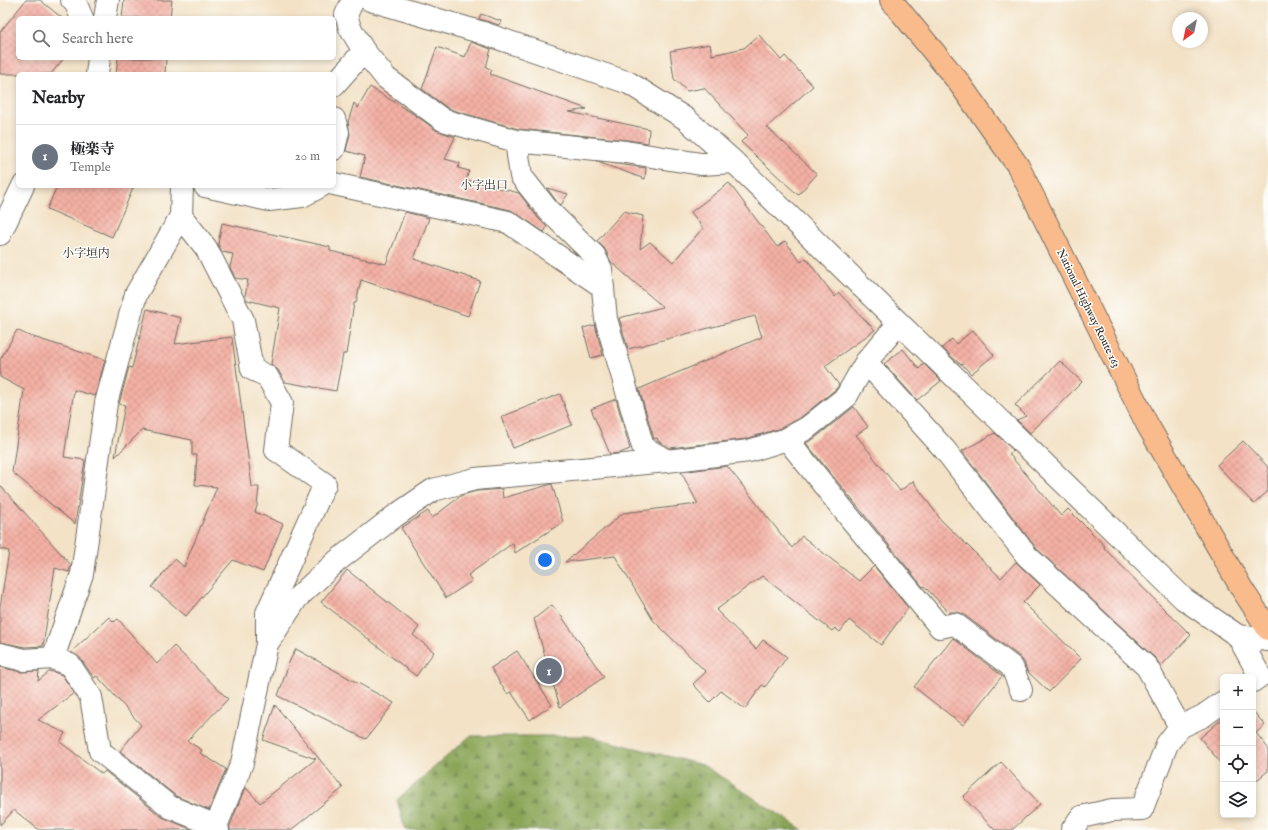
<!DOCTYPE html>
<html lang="en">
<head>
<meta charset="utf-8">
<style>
  :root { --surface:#fff; --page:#f2f2f2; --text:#202124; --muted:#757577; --line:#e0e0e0; --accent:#d93025 }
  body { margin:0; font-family:"IM FELL English","Noto Serif JP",serif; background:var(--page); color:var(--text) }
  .controls { position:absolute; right:12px; bottom:12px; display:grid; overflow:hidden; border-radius:6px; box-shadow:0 2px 6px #0003 }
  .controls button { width:36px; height:36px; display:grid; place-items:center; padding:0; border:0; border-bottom:1px solid var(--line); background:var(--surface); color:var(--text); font:20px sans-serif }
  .compass { position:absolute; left:1172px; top:12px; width:36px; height:36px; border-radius:50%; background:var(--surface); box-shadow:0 2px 6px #0003; rotate:213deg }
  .you { position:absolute; left:545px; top:560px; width:14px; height:14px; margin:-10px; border:3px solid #fff; border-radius:50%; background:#1a73e8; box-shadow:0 0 0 6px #1a73e833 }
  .badge { display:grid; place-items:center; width:26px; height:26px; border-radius:50%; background:var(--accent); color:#fff; font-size:13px; font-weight:700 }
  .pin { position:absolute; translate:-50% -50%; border:2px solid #fff; box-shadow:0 1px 4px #0006 }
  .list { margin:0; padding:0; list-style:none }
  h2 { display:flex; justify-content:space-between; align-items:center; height:52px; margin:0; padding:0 16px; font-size:17px }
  h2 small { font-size:13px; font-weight:400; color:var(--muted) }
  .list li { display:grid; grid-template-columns:26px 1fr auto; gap:12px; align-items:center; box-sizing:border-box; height:64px; padding:0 16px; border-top:1px solid var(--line) }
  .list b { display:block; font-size:15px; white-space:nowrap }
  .list p { margin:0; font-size:13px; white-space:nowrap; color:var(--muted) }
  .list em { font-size:13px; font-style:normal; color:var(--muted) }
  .icon { flex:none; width:22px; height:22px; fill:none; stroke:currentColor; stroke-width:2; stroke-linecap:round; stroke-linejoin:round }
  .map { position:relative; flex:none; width:1268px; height:830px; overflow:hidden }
  .search { position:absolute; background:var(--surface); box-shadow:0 2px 6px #0003; left:16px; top:16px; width:320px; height:44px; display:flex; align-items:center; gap:10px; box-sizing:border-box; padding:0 14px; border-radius:6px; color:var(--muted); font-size:15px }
  .panel { position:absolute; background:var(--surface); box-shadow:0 2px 6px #0003; left:16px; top:72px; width:320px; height:116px; border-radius:6px }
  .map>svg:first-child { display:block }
  .forest { fill:url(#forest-firs); stroke:#5a6841 }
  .building { fill:url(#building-cross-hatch) }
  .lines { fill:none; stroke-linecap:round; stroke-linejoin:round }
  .minor-casing { stroke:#716b61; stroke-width:24 }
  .trunk-casing { stroke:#716b61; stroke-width:24 }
  .minor { stroke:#fff; stroke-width:22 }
  .trunk { stroke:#fabb8c; stroke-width:22 }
  .labels { text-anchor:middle; stroke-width:3; stroke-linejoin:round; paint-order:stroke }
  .street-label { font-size:11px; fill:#2b2b2b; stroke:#fdfcf7 }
  .neighbourhood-label { font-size:12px; fill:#2b2b2b; stroke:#fdfcf7 }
</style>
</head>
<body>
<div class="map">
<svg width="1268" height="830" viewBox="0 0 1268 830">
  <defs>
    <pattern id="forest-firs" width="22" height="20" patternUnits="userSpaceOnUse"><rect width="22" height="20" fill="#8aa557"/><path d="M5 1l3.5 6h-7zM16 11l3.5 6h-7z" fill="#718748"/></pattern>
    <pattern id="building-cross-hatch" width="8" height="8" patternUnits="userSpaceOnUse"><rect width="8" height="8" fill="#f4b0a4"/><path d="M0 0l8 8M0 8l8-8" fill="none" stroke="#d1988d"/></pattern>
  </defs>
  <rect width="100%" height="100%" fill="#fdfcf7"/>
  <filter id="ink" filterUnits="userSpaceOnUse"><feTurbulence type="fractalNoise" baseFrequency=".025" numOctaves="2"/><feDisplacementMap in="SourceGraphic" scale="8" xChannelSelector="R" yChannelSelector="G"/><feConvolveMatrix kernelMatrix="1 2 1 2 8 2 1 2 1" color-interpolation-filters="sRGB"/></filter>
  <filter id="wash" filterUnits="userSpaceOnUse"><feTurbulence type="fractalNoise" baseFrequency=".012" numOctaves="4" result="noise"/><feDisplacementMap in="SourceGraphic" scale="16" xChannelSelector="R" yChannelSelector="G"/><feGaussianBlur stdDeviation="0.9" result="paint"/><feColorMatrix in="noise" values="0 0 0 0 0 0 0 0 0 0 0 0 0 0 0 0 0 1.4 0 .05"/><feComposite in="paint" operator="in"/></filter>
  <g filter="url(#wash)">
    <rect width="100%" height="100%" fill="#f3e2c6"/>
    <path class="forest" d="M470,736H588L703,765L803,830H405L397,800Z"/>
    <g id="blocks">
      <path class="building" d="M26,0H40L62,18H18V58H64L51,74H0V32Z
        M124,0H172L170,18H122Z
        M481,14L501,21L499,25L479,19Z
        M759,35L781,60L785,56L813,86L767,127L817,174L798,195L741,142L748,135L704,88L687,91L674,79L670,51L710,44L712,55L744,48Z
        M471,42L491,49L486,67L492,70L490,74L587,109L569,112L649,129L648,143L627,140L518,129L449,109L422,89L437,47L465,57Z
        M118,58H166L165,74H116Z
        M370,87L412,113L436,130L455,137L445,159L460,163L458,168L469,171L466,180L519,193L538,218L547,227L544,232L511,210L360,177L365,156L346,151L350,134L348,122L354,103L358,108Z
        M595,161L646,168L645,179Z
        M729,183L777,247L785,241L801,262L806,258L835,297L839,293L875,330L825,366L839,385L836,389L800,418L781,428L746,439L670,448L658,441L657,438L654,439L639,389L762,337L755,316L628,349L619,318L663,307L611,262L605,249L597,241L624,211L643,216L640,249L650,242L673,262L703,228L691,212Z
        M57,186H134L112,237L47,209Z
        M547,188L568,194L561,205L557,202Z
        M405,212L429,218L414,259L480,281L468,316L361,280L356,303H354L346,354H343L336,391L285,382L278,370L271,364L280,308L247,300L245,296L248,280L235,278L230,267L233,254L222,252L218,244L222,223L330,247V251L386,264Z
        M147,309L181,318L175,344L232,337L252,487H259L257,506L255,512L283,524L263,572L233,560L186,616L152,587L175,559L184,567L217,487L195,485L197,455H192V440L142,430L115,457L125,405L119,404L129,367L132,368Z
        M595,325L603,355L591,358L583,328Z
        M17,330L27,335L105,360L95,396L74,390L64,457L85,460L75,524L12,472L24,390L0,377V360Z
        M973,330L994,355L971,374L962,364L961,365L942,348L952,339L956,344Z
        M903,349L919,369L924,364L941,381L917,400L884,364Z
        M1060,361L1082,382L1030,433L1017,420L1026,416L1015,405Z
        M560,394L572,425L513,448L501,417Z
        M616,399L630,449L620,453L610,454L591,409Z
        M854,407L868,427L856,435L900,491L913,481L941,520L1001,578L1016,562L1040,585L1023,602L1081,659L1049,692L1027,671L1024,662L1020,657L963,614L957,612H949L924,586L923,587L806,443L815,438Z
        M995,433L1013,450L1009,454L1061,516L1068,509L1105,546L1104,548L1163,608L1191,635L1161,666L1155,658L1036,548L962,451Z
        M1243,441L1268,467V491L1254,504L1217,465Z
        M727,466L792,548L802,536L859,581L874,566L908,608L881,645L849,620L840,632L835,628L832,631L762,576L716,610L756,649L763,640L787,657L765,687L762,685L745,709L721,691L710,702L693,684L706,672L653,620L615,556L565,562L623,513L698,504L681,472Z
        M552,484L563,522L515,553L513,543L468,575L472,581L446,598L401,528L428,511L432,518L462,495L477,491L502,489L503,498Z
        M0,485L71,565L69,572L55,568L43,646L25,647L0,642V607L9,551L0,549Z
        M347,570L419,627L413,635L434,652L416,676L321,602Z
        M552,605L562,617L604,677L560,707L534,619Z
        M109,617L114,622L118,619L157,664L174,646L228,699L187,741L202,750L200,753L226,769L209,810L176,796L120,751L141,725L97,676L94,678L80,658L71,652Z
        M953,638L1002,676L963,725L914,687Z
        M296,649L394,703L366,739L278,696L290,660Z
        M517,651L552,705L530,720L511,692L507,694L491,668Z
        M0,667L21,672L39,671L38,681L50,671L62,675L74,693L38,720L65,733L60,742L102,774L105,771L162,817L193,830H39L14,810L0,825Z
        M275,705L343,788L291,830H230V826L245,787L260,803L316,759L263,740Z
        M1253,711L1265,725L1256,733L1268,748V771L1253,783Z
        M1223,718V766L1200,738Z
        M1001,762L1040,804L1012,830H995L963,797Z"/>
    </g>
  </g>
  <g filter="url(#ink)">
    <use href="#blocks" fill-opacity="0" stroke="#716b61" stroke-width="1"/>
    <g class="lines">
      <defs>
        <path id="minor" d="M72,0L75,2L82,18
          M353,0L346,15L350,28L364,51L386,78L443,120L516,141L626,152L701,164L734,162
          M370,0L480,32L629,83L686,119L734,162L899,323L1184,599L1238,636L1268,640
          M105,18L108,0
          M97,74L99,58
          M334,85L364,51
          M334,119L338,132L334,149
          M516,141L521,176L548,210L594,255L601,269L606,319L643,447L667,461
          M334,184L508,222L603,287
          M182,186L181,216L136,294L106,403L82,574L53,658L70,665L91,697L100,751L170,807L216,826L218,830
          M205,186L269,200L302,196L321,186
          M181,216L206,248L243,320L252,369L267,376L282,403L276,450L325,484L267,613V644
          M0,234L23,186
          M866,362L945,450L1027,556L1147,667L1180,727L1203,716L1223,702
          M787,439L850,518L940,627L955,624L1012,667L1021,690
          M1238,636L1260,676L1253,681
          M0,654L24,660L53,658
          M216,826L242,763L267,644L297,598L337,561L395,516L433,490L475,479L667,461L749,451L787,439L807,428L846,397L866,362L899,323
          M1072,830L1081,817L1112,810L1142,809L1167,744L1180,727"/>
        <path id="trunk" d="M891,0L957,80L1018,166L1147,424L1242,589L1268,629"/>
      </defs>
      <use href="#minor" class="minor-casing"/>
      <use href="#trunk" class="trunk-casing"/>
      <use href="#minor" class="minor"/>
      <use href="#trunk" class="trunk"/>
    </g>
  </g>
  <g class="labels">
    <g class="street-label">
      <text transform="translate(1089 308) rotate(64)" y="4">National Highway Route 163</text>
    </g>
    <g class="neighbourhood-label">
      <text x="484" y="189">小字出口</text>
      <text x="86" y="257">小字垣内</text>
    </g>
  </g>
</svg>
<div class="controls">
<button>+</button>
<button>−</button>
<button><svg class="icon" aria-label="locate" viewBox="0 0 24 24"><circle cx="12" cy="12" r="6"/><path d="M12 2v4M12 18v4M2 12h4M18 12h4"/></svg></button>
<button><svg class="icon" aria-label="layers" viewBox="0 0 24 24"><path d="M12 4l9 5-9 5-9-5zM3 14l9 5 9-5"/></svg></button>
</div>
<svg class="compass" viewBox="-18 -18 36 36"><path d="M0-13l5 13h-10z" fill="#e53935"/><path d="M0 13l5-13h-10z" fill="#757577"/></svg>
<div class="you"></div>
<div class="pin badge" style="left:549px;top:671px;background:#6b7280">1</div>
<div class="search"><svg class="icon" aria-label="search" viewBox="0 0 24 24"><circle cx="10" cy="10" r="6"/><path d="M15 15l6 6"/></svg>Search here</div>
<section class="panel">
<h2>Nearby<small></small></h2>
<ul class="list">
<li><span class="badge" style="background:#6b7280">1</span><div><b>極楽寺</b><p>Temple</p></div><em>20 m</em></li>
</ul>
</section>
</div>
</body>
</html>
